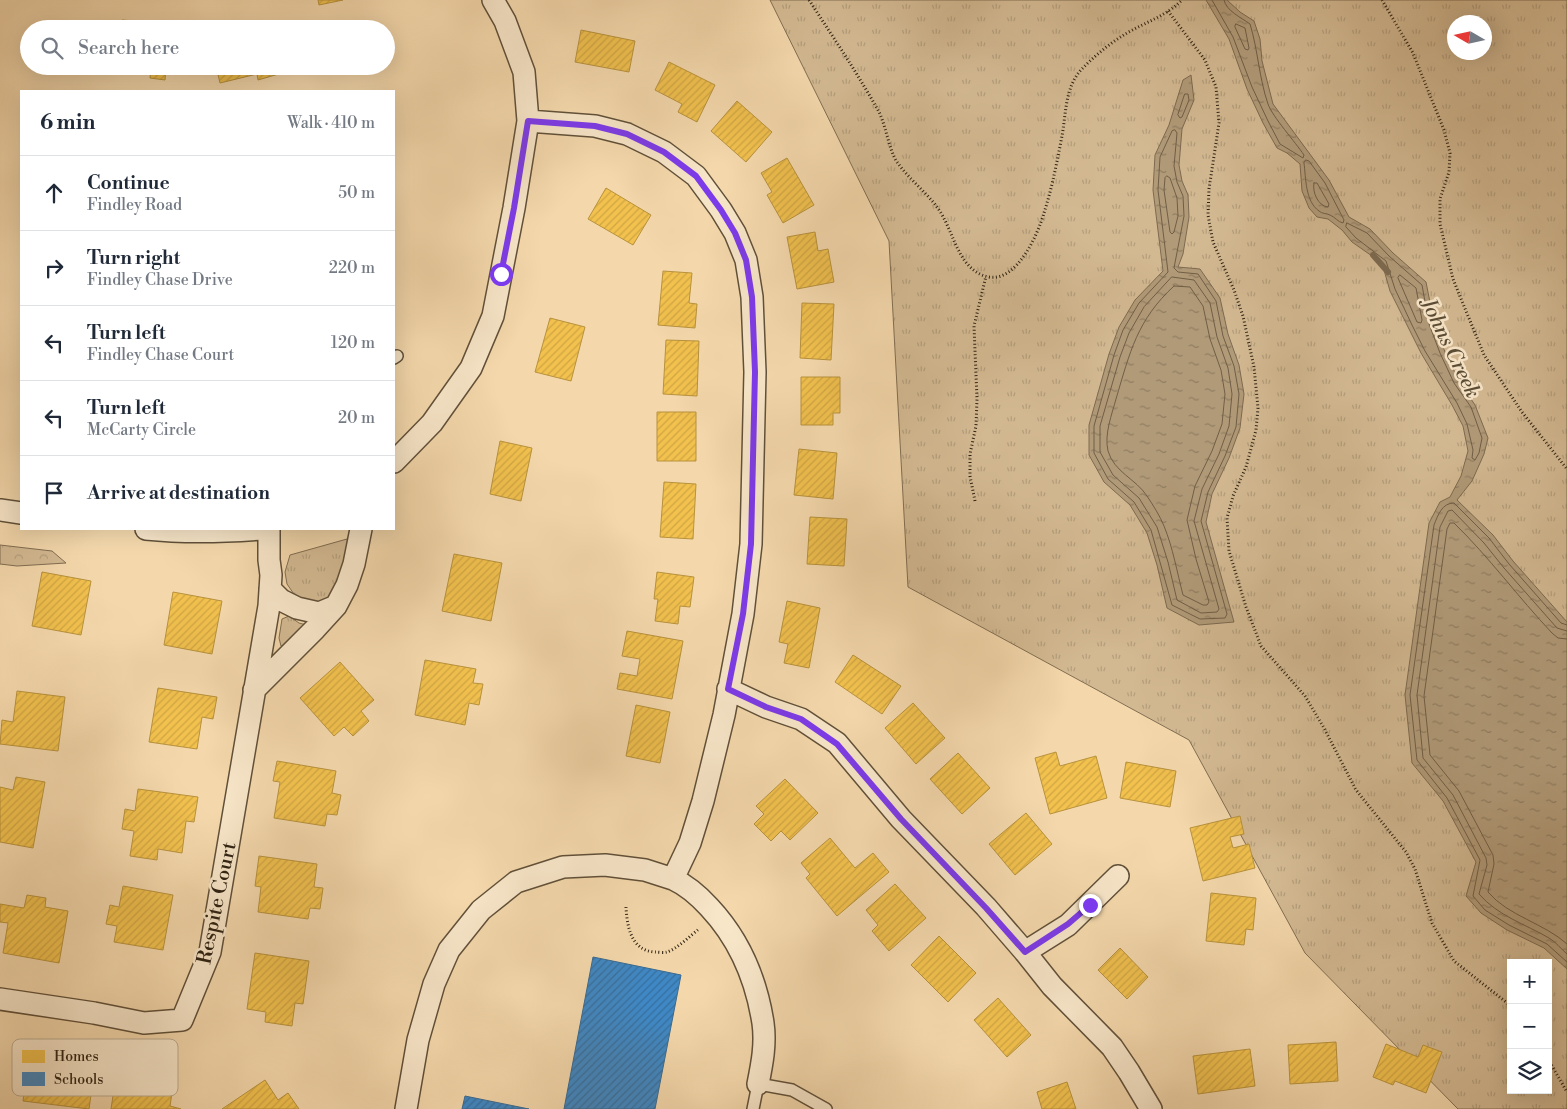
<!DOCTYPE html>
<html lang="en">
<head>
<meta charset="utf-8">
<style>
  :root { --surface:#fff; --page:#f2f2f3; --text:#1f2937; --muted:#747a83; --line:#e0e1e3 }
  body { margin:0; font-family:"Libre Bodoni",serif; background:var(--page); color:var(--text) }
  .controls { position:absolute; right:15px; bottom:15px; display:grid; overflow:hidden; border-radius:0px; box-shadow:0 5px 20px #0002 }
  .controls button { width:45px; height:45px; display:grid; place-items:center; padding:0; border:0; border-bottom:1px solid var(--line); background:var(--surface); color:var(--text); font:25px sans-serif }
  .compass { position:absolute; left:1447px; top:15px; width:45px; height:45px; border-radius:50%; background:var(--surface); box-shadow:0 5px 20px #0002; rotate:279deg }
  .stop { position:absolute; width:15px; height:15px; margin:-11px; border:4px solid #7c3aed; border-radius:50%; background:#fff }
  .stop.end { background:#7c3aed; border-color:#fff; box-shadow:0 1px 5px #0008 }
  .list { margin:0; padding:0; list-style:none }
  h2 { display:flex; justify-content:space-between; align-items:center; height:65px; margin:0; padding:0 20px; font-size:21px }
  h2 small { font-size:16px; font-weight:400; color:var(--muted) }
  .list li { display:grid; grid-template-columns:32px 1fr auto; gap:15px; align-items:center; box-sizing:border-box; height:75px; padding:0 20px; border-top:1px solid var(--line) }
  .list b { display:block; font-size:19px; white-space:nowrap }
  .list p { margin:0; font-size:16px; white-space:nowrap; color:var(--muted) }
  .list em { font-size:16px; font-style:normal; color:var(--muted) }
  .icon { flex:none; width:28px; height:28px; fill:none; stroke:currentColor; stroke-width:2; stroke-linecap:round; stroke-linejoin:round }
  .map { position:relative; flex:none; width:1567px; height:1109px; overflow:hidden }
  .search { position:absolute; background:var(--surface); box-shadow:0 5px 20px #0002; left:20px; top:20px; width:375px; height:55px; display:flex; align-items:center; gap:12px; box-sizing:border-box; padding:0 18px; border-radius:28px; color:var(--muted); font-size:19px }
  .panel { position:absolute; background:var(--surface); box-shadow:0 5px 20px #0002; left:20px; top:90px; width:375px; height:440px; border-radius:0px }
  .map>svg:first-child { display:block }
  .grass { fill:url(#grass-tufts); stroke:#816e52; fill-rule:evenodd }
  .forest { fill:url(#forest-crowns); stroke:#816e52 }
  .water { fill:url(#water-ripples); stroke:#7d6a50 }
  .homes { fill:url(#homes-hatch); stroke:#b8923c }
  .schools { fill:url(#schools-hatch); stroke:#3a6a90 }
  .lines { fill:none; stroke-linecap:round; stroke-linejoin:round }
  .shore { stroke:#705e46; stroke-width:1 }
  .stream { stroke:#7d6a50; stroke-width:6 }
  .lane-casing { stroke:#605039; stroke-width:14 }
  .street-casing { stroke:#605039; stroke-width:24 }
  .path { stroke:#2f2313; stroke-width:3; stroke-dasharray:1 2.5; stroke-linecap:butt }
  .lane { stroke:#f8e6c9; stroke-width:11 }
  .street { stroke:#f8e6c9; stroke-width:21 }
  .route { stroke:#7c3aed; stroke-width:6 }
  .labels { text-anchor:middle; stroke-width:5; stroke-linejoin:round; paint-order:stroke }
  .street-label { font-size:20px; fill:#2f2313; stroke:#f8e6c9 }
  .water-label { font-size:21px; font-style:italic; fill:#5c4d36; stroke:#f8e6c9 }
  .key { fill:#f8e6c9; stroke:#bcac92; stroke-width:1 }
  .key-label { font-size:14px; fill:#2f2313 }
</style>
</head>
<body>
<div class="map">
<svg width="1567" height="1109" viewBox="0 0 1567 1109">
  <defs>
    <pattern id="grass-tufts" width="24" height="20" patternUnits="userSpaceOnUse" patternTransform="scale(1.25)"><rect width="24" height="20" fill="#d3b992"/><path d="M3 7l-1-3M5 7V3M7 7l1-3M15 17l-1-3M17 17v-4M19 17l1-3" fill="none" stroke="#b59f7d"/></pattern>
    <pattern id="forest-crowns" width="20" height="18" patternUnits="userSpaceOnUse" patternTransform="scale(1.25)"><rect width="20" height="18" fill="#d3b992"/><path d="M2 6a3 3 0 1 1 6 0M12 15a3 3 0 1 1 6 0" fill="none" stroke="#b59f7d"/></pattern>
    <pattern id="water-ripples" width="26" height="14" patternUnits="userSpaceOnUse" patternTransform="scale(1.25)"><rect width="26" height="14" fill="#b19a78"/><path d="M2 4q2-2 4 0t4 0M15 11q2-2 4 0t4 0" fill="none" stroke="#907d61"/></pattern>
    <pattern id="homes-hatch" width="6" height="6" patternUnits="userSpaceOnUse" patternTransform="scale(1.25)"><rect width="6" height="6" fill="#f2c14e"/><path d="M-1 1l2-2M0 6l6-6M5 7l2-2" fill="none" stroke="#d0a643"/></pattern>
    <pattern id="schools-hatch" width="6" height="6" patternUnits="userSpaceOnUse" patternTransform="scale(1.25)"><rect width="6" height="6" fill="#3f88c5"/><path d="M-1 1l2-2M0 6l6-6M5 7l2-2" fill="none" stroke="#356f9f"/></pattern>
  </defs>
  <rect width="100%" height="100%" fill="#f4d8ac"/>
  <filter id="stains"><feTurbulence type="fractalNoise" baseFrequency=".004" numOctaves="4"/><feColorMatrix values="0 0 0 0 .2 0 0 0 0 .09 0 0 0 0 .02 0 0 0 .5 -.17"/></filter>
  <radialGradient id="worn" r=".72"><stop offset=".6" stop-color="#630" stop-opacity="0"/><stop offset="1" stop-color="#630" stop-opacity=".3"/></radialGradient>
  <path class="grass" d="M770,0H1567V1109H1458L1305,953L1189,740L908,587L889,241ZM1454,22H1484V52H1454ZM1511,963H1548V1090H1511Z
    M347,539L352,550L332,600L312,604L296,597L287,584L285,572L290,555Z
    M289,616L299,623L310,626L292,649L281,646L279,638L282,619Z"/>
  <path class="forest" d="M0,545L52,551L66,563L17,566L0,564Z"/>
  <path class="water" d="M1206,0H1227L1240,12L1254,21L1260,39L1262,61L1273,104L1329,180L1349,217L1370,229L1393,253L1426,282L1434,323L1445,352L1459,381L1475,405L1488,438L1484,454L1472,481L1457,500L1493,535L1513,561L1567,622V969L1544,948L1507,930L1481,913L1466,896L1476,862L1443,801L1412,763L1405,695L1429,523L1440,502L1450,497L1461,476L1468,451L1463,426L1452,405L1421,353L1390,291L1382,263L1352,242L1342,230L1328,219L1317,217L1309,208L1302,191L1300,164L1287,153L1277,148L1263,123L1247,89L1229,39Z
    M1191,75L1194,100L1182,129L1179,165L1182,181L1188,195L1189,217L1183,254L1178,267L1200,269L1220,298L1228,334L1239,365L1244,394L1240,428L1229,458L1212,494L1206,522L1234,622L1199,625L1167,608L1157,565L1147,533L1130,505L1104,482L1089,455V425L1109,354L1119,327L1135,300L1163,271L1153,190L1155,155L1169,125L1183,80Z"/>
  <path class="homes" d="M318,0H343L319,5Z
    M122,20L183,25L182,29H121Z
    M581,30L635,41L629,72L575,62Z
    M669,62L715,85L697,122L678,112L682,104L655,90Z
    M133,66H166L165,80L150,78L151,68Z
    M216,66H281L282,73L258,80L257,74L220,83Z
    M737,101L772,132L746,162L711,131Z
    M787,158L814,205L783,223L767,195L772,192L761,173Z
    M606,188L651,215L633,245L588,219Z
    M815,232L818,251L828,249L834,282L797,289L787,237Z
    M663,271L692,273L689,303L697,304L695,328L658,325Z
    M802,303L834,304L831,360L800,358Z
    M550,318L585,327L571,381L535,372Z
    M666,340L699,341L697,396L663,394Z
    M801,377H840V413H833V425H801Z
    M657,412H696V461H657Z
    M500,441L532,448L521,501L490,494Z
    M799,449L837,453L833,499L794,495Z
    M664,482L696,484L693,539L660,537Z
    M810,517L847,519L844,566L807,564Z
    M454,554L502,563L491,621L442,611Z
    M42,572L91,581L81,635L32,626Z
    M657,572L694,577L690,607L680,606L678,624L655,621L658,599H654Z
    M173,592L222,601L212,654L164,645Z
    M787,601L820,608L809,668L784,663L788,644L779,642Z
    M627,631L683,641L672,699L617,689L620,673L637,676L640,659L622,656Z
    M853,655L901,686L882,714L835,682Z
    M425,660L476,669L473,683L483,684L479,705L469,703L465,725L415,715Z
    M340,662L374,700L361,711L369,721L353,736L344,727L334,736L300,698Z
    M158,688L217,697L213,719L202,717L197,749L149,742Z
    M17,691L65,697L58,751L0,744L2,720L13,722Z
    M913,703L945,738L916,764L885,728Z
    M636,705L670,712L660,763L626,756Z
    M1056,752L1060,766L1096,756L1107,798L1050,814L1035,758Z
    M958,753L990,788L962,814L930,779Z
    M277,761L336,771L332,793L341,795L337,815L327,814L325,826L274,818L280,782L273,781Z
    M1126,762L1176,771L1170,807L1120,798Z
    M16,777L45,782L33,848L0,842V787L13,790Z
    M785,779L818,813L790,840L781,831L771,841L754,824L764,814L756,806Z
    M138,789L198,797L194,822L186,821L182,853L158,849L157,860L130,856L134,831L122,829L125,809L135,811Z
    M1026,813L1052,844L1015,875L989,844Z
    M1240,816L1244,834L1230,837L1233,848L1249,844L1255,868L1203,881L1190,828Z
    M830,838L855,868L873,853L889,872L837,916L806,878L810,874L801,863Z
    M259,856L317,864L314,887L323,888L320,909L310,908L308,919L258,912L261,887L255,886Z
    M895,884L926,918L889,951L872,931L878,925L866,910Z
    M123,886L173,895L163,950L114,942L117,926L106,924L110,905L119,907Z
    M1211,893L1256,898L1253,930L1246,929L1244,945L1206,941Z
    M27,895L46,898L45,907L68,911L59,963L3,953L8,923L0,922V904L24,908Z
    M939,936L976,973L948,1002L911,965Z
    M1120,948L1148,977L1127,999L1098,970Z
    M255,953L309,961L303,1004L295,1003L292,1026L265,1022L266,1012L247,1009Z
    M998,998L1031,1035L1007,1057L974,1020Z
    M1336,1042L1338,1081L1290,1084L1288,1045Z
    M1386,1044L1418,1057L1423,1045L1442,1052L1426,1093L1395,1081L1393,1085L1373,1077Z
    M1250,1049L1255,1086L1198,1094L1193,1056Z
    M42,1052L96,1059L89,1109L23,1101L27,1071L39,1073Z
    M116,1076L173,1086L170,1106L181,1109H111Z
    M265,1080L278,1100L288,1093L299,1109H222Z
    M1067,1082L1076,1109H1042L1037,1092Z"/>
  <path class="schools" d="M593,957L681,975L655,1109H564Z
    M465,1096L529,1109H462Z"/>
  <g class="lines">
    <path class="shore" d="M1212,0L1233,37L1252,87L1268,121L1280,144L1303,158L1304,155C1296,143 1272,116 1268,104C1259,78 1258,50 1250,24C1242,18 1226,11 1224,0
      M1236,24L1245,28L1249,48L1248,50L1245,49L1235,27Z
      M1185,94H1188L1189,100L1182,117L1180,118L1178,115Z
      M1175,130L1177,133L1174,166L1177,182L1183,196L1184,216L1174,268L1178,272L1198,274L1216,301L1223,336L1234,366L1239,394L1236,427L1225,456L1208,492L1201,521L1227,614L1225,618L1200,619L1172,605L1151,530L1134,502L1108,479L1094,453V426L1114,355L1123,330L1139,303L1168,272L1158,190L1160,157L1172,131Z
      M1306,160L1309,161L1325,183L1344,220L1343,223C1338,222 1335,217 1330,215C1326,213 1322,214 1319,211C1305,201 1306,178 1304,163Z
      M1167,176L1170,178L1177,198L1178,216L1174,232L1172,234L1170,232L1164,190L1165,178Z
      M1314,183H1317L1329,204L1328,207C1318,206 1312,192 1314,183Z
      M1347,223L1367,233L1389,256L1422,285L1429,324L1440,353L1454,383L1471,407L1482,438L1479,453L1475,460L1472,458L1473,450L1467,424L1457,403L1425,351L1412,325L1395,289L1386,261L1356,238L1346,227Z
      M1400,275L1416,288L1422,320L1421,323L1417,322L1398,278Z
      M1172,277L1194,280L1210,303L1217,337L1228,368L1232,394L1229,426L1219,454L1202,489L1194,521L1219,609L1217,612L1201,613L1177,600L1168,562L1157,527L1139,498L1113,475L1100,452V426L1120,357L1129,333L1144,307Z
      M1174,286L1190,287L1203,306L1210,339L1221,370L1225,394L1222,424L1212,451L1195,486L1187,520L1196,559L1209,602L1207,605H1203L1183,595C1177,572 1173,548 1164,526C1160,516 1153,505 1147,496C1136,479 1114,472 1108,451C1104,434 1112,414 1116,399C1130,352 1137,320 1174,286Z
      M1567,625L1561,623L1509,564L1489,538L1454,503C1442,503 1438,515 1434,525L1410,695L1417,760L1447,798L1480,860L1473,896L1485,910L1509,925L1547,944L1567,962
      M1567,631L1557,628L1504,568L1484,543L1452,510L1448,511L1440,527L1417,695L1423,758L1453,795L1486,858L1487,865L1479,894C1498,916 1525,924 1549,938C1556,942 1561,949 1567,954
      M1567,639L1558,638L1552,633C1518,597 1489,557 1454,523H1450L1447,529L1424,696L1430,755L1459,791L1493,855L1494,864L1488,892C1508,916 1544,923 1567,944"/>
    <path class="stream" d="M1373,255L1388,272"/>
    <defs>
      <path id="lane" d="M394,358L397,356
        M753,1109L758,1084L792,1090L826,1109"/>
      <path id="street" d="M394,462L432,423L471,368L493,316L514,208L528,121L524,72L505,21L493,0
        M0,510L21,513
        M146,529C186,533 222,532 262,529
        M270,589L281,600L297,608L319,613L336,606
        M728,689L766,707L801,719L837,743L901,819L986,907L1025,952L1052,986L1112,1047L1129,1072L1151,1109
        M254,690L315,629L336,606L347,585L354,564L361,529
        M673,879C688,886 698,895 709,907C740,940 756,978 763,1023C766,1044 762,1064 758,1084
        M1025,952L1068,925L1118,876
        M0,999L94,1013L144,1023L182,1020L210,952L269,606L271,575L269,560V529
        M406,1109L418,1040L434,984L449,950L481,910L516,882L563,867L605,865L645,870L673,879L690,843L703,801L724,715L743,614L751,544L755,372L752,297L746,260L735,233L721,210L696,176L664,152L627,134L595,126L528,121"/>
    </defs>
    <use href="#lane" class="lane-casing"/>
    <use href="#street" class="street-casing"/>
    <path class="path" d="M809,0C833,37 858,74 879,112C886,126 889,150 897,162C908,178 925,191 937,207C954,229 957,271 989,277C1017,282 1038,234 1044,213C1052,188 1057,162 1062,136C1066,114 1065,89 1080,71C1093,57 1110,43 1127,33C1146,22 1166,16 1182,0
      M1382,0L1413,53L1444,130L1450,153L1449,172L1440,199V224L1453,279L1484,355L1522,412L1567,469
      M1168,11L1205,60L1216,87L1219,123L1209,189L1208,215L1213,242L1234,290L1243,316L1254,367L1258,408L1256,430L1246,467L1233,496L1227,518L1229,551L1246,607L1261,646L1305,696L1324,728L1356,790L1406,852L1415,869L1432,923L1454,961L1511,1006
      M975,501L970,476V454L976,426L977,399L974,326L986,276
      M626,907C627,926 631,951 655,952C658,952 664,953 667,952C677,949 691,935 699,929
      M1548,1059L1567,1092"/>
    <use href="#lane" class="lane"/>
    <use href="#street" class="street"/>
  </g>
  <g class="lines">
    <path class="route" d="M501,274L514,208L528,121L595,126L627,134L664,152L696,176L721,210L735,233L746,260L752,297L755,372L751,544L743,614L728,689L766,707L801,719L837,744L901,819L986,908L1025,952L1068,924L1090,905"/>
  </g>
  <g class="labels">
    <g class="street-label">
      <text transform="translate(216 903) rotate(-78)" y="7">Respite Court</text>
    </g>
    <g class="water-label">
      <text transform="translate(1451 348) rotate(64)" y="7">Johns Creek</text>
    </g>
  </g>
  <rect x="12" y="1039" width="166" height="57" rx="8" class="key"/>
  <rect x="22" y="1050" width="23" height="13" fill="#f2c14e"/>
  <rect x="22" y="1072" width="23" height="14" fill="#3f88c5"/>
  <g class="key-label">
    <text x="54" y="1061">Homes</text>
    <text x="54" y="1084">Schools</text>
  </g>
  <rect width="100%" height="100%" filter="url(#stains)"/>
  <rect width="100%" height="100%" fill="url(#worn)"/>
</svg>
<div class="controls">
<button>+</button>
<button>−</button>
<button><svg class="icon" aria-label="layers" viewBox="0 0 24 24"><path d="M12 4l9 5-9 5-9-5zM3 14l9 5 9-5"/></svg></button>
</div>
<svg class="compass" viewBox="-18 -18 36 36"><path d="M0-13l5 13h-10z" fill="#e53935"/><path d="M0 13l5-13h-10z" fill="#747a83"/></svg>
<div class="stop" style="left:501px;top:274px"></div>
<div class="stop end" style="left:1090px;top:905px"></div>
<div class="search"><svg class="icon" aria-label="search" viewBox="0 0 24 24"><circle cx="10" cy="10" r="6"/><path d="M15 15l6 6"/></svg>Search here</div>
<section class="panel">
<h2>6 min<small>Walk · 410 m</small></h2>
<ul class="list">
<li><svg class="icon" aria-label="ahead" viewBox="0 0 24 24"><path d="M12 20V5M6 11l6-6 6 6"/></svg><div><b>Continue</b><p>Findley Road</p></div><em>50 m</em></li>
<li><svg class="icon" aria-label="right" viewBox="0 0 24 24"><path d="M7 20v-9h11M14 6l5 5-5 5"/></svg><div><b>Turn right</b><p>Findley Chase Drive</p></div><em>220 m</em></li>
<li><svg class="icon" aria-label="left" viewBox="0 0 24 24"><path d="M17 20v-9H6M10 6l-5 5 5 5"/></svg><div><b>Turn left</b><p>Findley Chase Court</p></div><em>120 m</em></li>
<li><svg class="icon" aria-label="left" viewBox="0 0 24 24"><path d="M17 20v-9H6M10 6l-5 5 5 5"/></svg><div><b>Turn left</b><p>McCarty Circle</p></div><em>20 m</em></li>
<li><svg class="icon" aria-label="arrive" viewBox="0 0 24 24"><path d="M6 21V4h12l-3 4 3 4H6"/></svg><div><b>Arrive at destination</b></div></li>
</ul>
</section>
</div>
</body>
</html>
